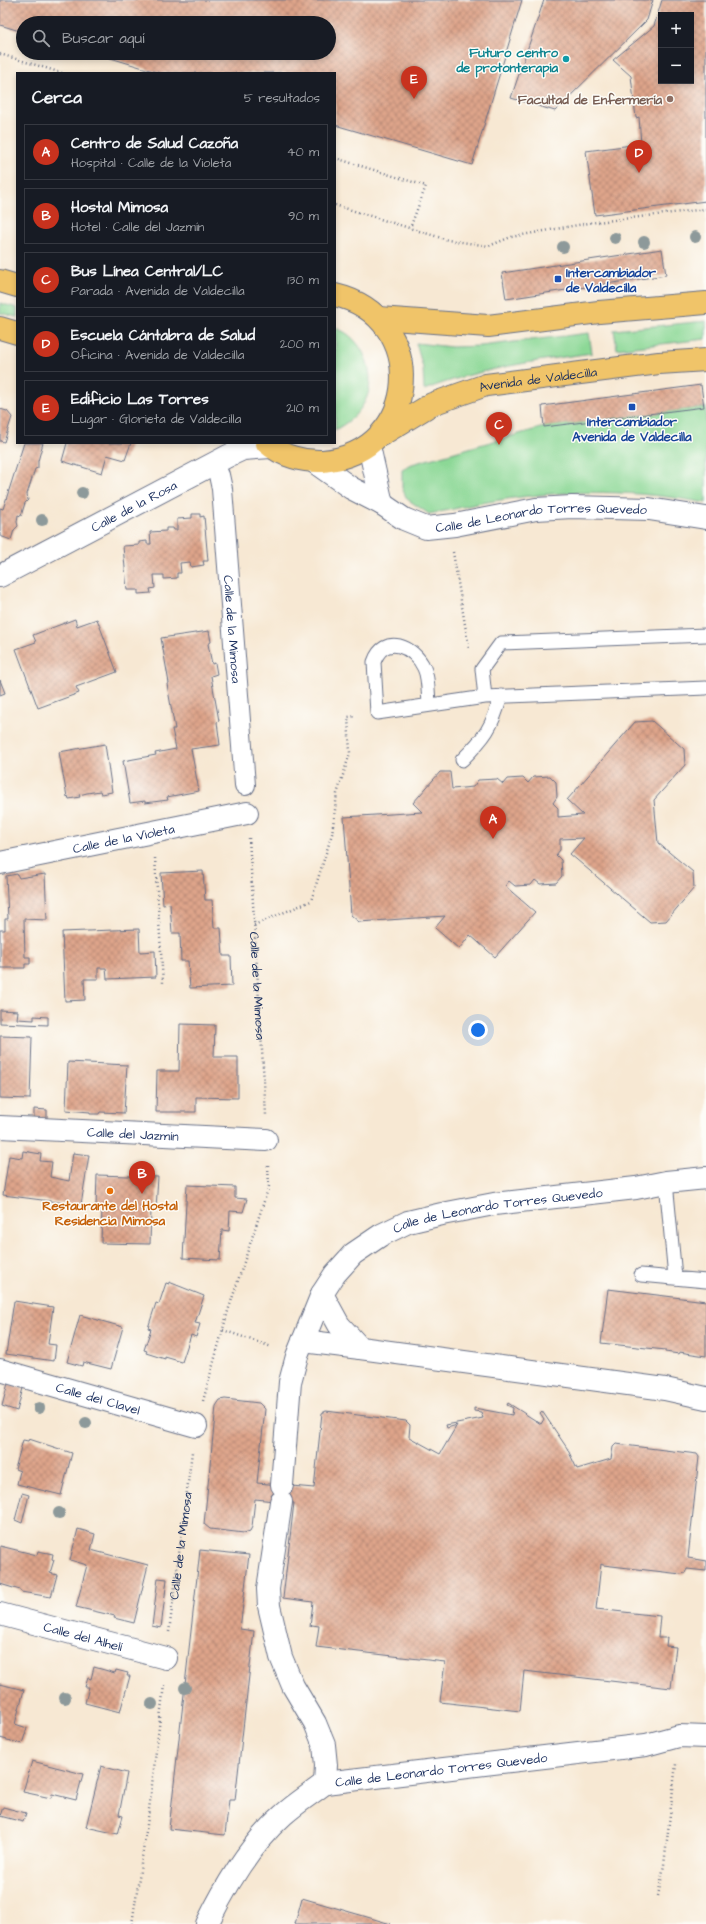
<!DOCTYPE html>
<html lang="es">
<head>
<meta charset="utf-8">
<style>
  :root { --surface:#171b24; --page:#242831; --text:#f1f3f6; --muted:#9ea1a6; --line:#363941; --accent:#c8321e }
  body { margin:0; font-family:"Architects Daughter",sans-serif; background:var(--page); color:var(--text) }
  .controls { position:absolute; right:12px; top:12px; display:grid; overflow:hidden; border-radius:0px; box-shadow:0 2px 6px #0003 }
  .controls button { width:36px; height:36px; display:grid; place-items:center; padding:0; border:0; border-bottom:1px solid var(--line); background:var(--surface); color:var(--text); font:20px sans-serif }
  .you { position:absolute; left:478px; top:1030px; width:14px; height:14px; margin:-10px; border:3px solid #fff; border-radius:50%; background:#1a73e8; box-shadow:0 0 0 6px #1a73e833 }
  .badge { display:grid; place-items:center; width:26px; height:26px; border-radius:50%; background:var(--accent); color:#fff; font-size:13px; font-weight:700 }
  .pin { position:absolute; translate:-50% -33px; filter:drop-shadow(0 1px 2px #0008) }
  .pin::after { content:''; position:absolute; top:21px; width:14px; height:12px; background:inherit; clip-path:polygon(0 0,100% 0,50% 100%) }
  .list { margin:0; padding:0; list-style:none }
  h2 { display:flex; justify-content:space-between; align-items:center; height:52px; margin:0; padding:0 16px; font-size:17px }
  h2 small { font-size:13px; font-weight:400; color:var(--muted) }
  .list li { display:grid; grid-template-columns:26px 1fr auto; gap:12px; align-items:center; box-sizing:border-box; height:56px; margin:0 8px 8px; padding:0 8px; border:1px solid var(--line); border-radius:0px }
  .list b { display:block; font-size:15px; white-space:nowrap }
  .list p { margin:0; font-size:13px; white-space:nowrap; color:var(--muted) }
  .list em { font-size:13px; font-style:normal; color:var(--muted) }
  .icon { flex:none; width:22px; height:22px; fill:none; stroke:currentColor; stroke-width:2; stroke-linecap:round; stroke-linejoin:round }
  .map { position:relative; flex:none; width:706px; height:1924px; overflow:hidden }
  .search { position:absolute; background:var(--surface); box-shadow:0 2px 6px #0003; left:16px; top:16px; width:320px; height:44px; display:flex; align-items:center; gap:10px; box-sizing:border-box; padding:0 14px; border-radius:22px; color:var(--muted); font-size:15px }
  .panel { position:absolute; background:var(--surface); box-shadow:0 2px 6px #0003; left:16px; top:72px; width:320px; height:372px; border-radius:0px }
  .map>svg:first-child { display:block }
  .green { fill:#8cd896; stroke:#54847a }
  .building { fill:url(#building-cross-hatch); fill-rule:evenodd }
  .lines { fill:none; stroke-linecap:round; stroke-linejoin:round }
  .service-casing { stroke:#687087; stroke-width:15 }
  .pedestrian-casing { stroke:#687087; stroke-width:22 }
  .minor-casing { stroke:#687087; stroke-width:24 }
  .tertiary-casing { stroke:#687087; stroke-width:24 }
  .primary-casing { stroke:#687087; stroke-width:24 }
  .path { stroke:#687087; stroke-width:2.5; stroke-dasharray:1 3; stroke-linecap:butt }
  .service { stroke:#fff; stroke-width:13 }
  .pedestrian { stroke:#fff; stroke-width:20 }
  .minor { stroke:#fff; stroke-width:22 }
  .tertiary { stroke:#fff; stroke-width:22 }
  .primary { stroke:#f0c469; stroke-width:22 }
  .tree { fill:#8d999a }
  .culture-dot { fill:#0f9aa8; stroke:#fdfcf7; stroke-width:1.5 }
  .education-dot { fill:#8d6e63; stroke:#fdfcf7; stroke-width:1.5 }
  .transit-dot { fill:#1a4fb4; stroke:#fdfcf7; stroke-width:1.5 }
  .food-dot { fill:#e8710a; stroke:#fdfcf7; stroke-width:1.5 }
  .labels { text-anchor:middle; stroke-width:3; stroke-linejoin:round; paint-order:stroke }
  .culture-label { font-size:13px; font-weight:bold; fill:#0d838f; stroke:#fdfcf7; text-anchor:end }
  .education-label { font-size:13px; font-weight:bold; fill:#785e54; stroke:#fdfcf7; text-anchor:end }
  .transit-label { font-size:13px; font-weight:bold; fill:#164399; stroke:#fdfcf7; text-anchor:start }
  .street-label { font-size:13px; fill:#1b2f5e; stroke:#fdfcf7 }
  .food-label { font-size:13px; font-weight:bold; fill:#c56008; stroke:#fdfcf7 }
</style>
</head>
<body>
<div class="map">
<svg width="706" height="1924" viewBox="0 0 706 1924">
  <defs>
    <pattern id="building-cross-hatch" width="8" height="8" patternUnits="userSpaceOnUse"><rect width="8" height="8" fill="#dea48a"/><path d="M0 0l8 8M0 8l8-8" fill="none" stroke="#b38674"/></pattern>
  </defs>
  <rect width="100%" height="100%" fill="#fdfcf7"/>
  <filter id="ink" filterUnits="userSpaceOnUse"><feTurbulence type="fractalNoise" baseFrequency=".025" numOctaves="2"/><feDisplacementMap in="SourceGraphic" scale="8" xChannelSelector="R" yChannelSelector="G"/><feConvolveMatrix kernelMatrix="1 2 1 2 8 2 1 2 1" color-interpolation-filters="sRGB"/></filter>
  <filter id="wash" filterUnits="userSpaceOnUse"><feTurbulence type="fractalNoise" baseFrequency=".012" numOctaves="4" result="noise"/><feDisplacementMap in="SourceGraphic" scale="16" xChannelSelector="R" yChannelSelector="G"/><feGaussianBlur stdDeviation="0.9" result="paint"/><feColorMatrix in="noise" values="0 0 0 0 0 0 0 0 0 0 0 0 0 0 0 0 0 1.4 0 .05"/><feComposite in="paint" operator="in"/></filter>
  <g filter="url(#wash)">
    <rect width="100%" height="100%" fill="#f7e8d3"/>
    <path class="green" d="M0,303L17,308V317L0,313Z
      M706,321V339L617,349L614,330Z
      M335,328C364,336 379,378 364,403C357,416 347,423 335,430Z
      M589,333L592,353C535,361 477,369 424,390L423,368L416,343L452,347L481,346Z
      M706,407V503C638,490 569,489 500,500C476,503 453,510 429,514L407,499L402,488V469L412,464L544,427Z"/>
    <g id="blocks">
      <path class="building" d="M0,0H522L472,165L335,125V73H160L94,53H329V23H23V32L0,25Z
        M544,0H653L647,20L555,111L511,98Z
        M662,0H706V201L595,215L586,151L632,145V146H639L638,144H641L639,117L636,118L631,76L613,60L654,26ZM661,15H691V81H661Z
        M662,249L666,275L506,299L502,273Z
        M701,385L704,407L544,427L542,406Z
        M0,409L7,411L12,417L4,442L0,441Z
        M24,443H43L38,461V468L35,469L27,494L28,500L25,503L21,516L18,515L17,522L18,526L14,530L11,540L0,536V508L3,509Z
        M67,443H131L125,460L107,455L102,473L62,461Z
        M192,514H200V517L204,516L208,561H203L204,565L191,567L190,562L180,563L181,573H177V578L164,579V575H154L155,588L150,589L151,593L138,594V590H127L123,546L139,545V542L147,541V544H151L150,532L166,531V528H173L174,530H177V519L192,518Z
        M75,619L77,626L97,619L117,672L76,687L79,693L38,708L16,649L36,642L33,635Z
        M209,631L211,642L208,644L212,664L215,663L217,674L211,676L219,721L217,722L220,745L191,749L199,791L167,797L168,800L145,803V801L130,803L123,761L156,755L155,753L176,749L172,729H175L167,684L169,683L161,638Z
        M0,680L5,693L0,695Z
        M652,721L684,749L685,765L654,800L658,843L693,872L694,888L666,921L650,922L570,854L584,838L560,839V850L556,855L561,860L562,876L556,883L540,884L535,880L531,885L515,886L509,881L505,886L535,912L495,957L470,935L459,949L435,928L445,916L359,922L351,915L344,817L422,812L413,803L440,772H450L452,789L473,787L478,780L497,779L503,784L507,779L523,778L528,783L533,777L550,776L556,782L557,797L553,803L558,808V817L583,815L567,800L635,722Z
        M105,744L112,792L101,794L100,791L87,793L79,795L80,797L69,799L68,796L67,797L59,752Z
        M203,871L205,900H212L214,928H221L223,956H231L232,986L190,988L188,961H181L180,933H172L170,904L163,905L161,873Z
        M17,874L19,878L45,874L47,920L24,919L25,957H30V964H25V968H0V930H5V919H8L6,876Z
        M139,929L140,952L155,951L156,977L107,979L106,968H98V979H84L85,1000L65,1001L62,932Z
        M0,1010L18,1011L17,1019L34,1020V1016L48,1017V1025L0,1023Z
        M180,1024L215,1025L214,1057H238V1098L196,1097V1112H156L157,1071H179Z
        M0,1036L32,1037L30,1099L0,1098Z
        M68,1062L127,1065L124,1113L100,1112L99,1114H90V1112L66,1110Z
        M34,1109L47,1110V1119L34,1118Z
        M23,1151L41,1154L40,1161L52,1162L50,1177L69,1181L73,1153L89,1155L81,1205L3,1195L9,1156L22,1158Z
        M97,1175L158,1177L156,1209H151L150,1244L101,1243L102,1207H96Z
        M187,1185L235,1187V1198L247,1199L243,1212L230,1211L229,1231L222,1230L220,1260L183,1258Z
        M169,1282L204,1296L195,1323L200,1324L196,1337L191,1335L182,1362L165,1357V1359L146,1353L147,1351L144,1350L151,1329L148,1328L156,1303L159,1304L166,1283L169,1284Z
        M608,1289L706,1301V1356L679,1352V1354L665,1352V1350L601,1343Z
        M14,1301L53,1307L48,1344L56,1345L54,1361L6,1354Z
        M80,1315L123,1327L111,1369L83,1362L82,1366L67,1362Z
        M8,1383L23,1388L17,1411L2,1406Z
        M225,1399L259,1403L265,1409L257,1483L314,1488L322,1413L326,1411L406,1421L410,1425L409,1437L440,1454L457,1425L447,1428L446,1425L483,1418L481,1412L474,1411V1408L512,1415L513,1408L507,1405L508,1403L541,1424L544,1419L540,1413L542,1411L567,1448L577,1469L611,1459L613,1447L616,1444L697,1454L699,1457L688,1558L706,1561V1571L687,1569L685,1573L681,1574L603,1565L601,1564L596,1609L660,1616L658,1638H665L667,1637L666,1646L676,1647L671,1688L524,1671L520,1711L440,1702L445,1662L316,1647L319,1626L312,1625L310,1627L313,1602L283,1598L294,1503L255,1499L252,1527L250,1531L244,1533L210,1529L204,1524L216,1406L220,1400Z
        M29,1439L72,1453L61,1495L17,1484L20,1471L15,1469L23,1440L28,1441Z
        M22,1493L29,1495L22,1523L15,1520Z
        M78,1529L95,1534L91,1550L148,1565L134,1623L114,1618L115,1616L76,1607L87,1565L70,1560Z
        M0,1546L37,1555L38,1551L53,1554L52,1559L54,1560L50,1573L57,1575L51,1597L21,1592L20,1590L0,1584Z
        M200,1550L249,1555L240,1629L254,1631L235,1800H229L225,1835L169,1829Z
        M158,1578L167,1579L161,1628L152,1626Z
        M94,1667L115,1673L116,1670L128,1673L127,1676H130L120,1712L85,1703L89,1687H85L88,1678L91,1679Z
        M0,1684L24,1690L15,1724L27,1728L22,1744L0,1738Z
        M32,1761L83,1774L76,1800L52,1794L51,1798L23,1792Z
        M101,1766L127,1773L119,1815L123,1816L118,1834L86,1827Z
        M3,1807L26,1813L23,1822L0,1816Z
        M302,1898L391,1924H295Z"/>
    </g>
  </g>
  <g filter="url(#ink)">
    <use href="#blocks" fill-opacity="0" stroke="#687087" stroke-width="1"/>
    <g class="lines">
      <defs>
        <path id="service" d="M706,635L501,643L482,669L485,697L706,688
          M429,705C428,694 429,678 424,668C414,646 384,633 374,662L377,713L485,697
          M462,760C485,737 492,728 501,696
          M666,1182L675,1277
          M641,1275L706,1281"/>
        <g id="pedestrian">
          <path id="s3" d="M219,475L222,489L245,785"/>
        </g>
        <g id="minor">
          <path d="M369,446L382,504"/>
          <path id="s4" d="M313,461L351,488L382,504L404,519L426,528L455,525L536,509L572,507L649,509L706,518"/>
          <path id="s5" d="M0,863L247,813"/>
          <path id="s6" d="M0,1127L266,1140"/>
          <path d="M322,1294L339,1325L360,1348L665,1389L706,1398"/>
          <path d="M303,1341L360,1348"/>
          <path id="s7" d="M0,1370L196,1426"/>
          <path id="s8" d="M282,1485L290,1382L297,1356L322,1294L335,1274L353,1254L381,1235L408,1222L442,1214L494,1204L636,1188L666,1182L706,1178"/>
          <path d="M281,1502L268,1589L269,1606L281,1657L293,1686L315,1723L324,1745L326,1765L325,1783"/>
          <path id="s9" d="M0,1614L166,1658"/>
          <path id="s10" d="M325,1783L646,1745L679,1736L706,1737"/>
          <path d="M207,1924C226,1885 250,1844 283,1815C296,1803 311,1794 325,1783"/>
        </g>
        <g id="tertiary">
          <path id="s11" d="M0,576L228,456L243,449L271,447"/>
        </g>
        <g id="primary">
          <path d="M0,281L17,286"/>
          <path d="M379,318L488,326L599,312L706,303"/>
          <path d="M0,328L17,333"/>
          <path id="s12" d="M381,435L432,404L486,385L659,363L706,360"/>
          <path d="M267,443C281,456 304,462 323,461C422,452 430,317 335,295"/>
        </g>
      </defs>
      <use href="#service" class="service-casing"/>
      <use href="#pedestrian" class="pedestrian-casing"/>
      <use href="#minor" class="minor-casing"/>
      <use href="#tertiary" class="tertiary-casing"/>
      <use href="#primary" class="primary-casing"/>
      <g class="path">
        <path d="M0,54L62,73"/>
        <path d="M335,158L426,186L410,228"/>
        <path d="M335,205L448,240L489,246L511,237L589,223L706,209"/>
        <path d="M453,552L469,649"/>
        <path id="s1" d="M249,838L266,1115"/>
        <path d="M155,858L163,983"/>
        <path d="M254,925L311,901L332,834L337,794L350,753L348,717L356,716"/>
        <path d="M223,1330L272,1347"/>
        <path d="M203,1401L228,1311L269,1186L268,1166"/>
        <path id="s2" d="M169,1632L192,1452"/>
        <path d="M658,1896L664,1865L676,1764"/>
        <path d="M132,1924L148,1818L164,1685"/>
      </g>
      <use href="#service" class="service"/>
      <use href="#pedestrian" class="pedestrian"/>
      <use href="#minor" class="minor"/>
      <use href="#tertiary" class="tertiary"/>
      <use href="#primary" class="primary"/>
    </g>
    <g class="tree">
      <circle cx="695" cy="237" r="6"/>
      <circle cx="615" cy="238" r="6"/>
      <circle cx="644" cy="242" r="6"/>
      <circle cx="563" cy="247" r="6"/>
      <circle cx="82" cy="493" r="6"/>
      <circle cx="42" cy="520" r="6"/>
      <circle cx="39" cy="1408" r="6"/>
      <circle cx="86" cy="1423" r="6"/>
      <circle cx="59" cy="1513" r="6"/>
      <circle cx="185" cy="1688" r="6"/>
      <circle cx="65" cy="1698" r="6"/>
      <circle cx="152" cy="1704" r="6"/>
    </g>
  </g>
  <circle class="culture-dot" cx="566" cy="59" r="4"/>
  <circle class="education-dot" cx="670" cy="99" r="4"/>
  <g class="transit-dot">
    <rect x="554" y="275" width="8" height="8" rx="2"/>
    <rect x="628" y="403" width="8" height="8" rx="2"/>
  </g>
  <circle class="food-dot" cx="110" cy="1191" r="4"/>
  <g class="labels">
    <g class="culture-label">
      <text x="558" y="57">Futuro centro<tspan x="558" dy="15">de protonterapia</tspan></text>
    </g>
    <g class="education-label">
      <text x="662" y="104">Facultad de Enfermería</text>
    </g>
    <g class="transit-label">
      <text x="566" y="277">Intercambiador<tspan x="566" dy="15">de Valdecilla</tspan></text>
      <text x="632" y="426" text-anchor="middle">Intercambiador<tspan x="632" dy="15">Avenida de Valdecilla</tspan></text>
    </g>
    <g class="street-label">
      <text dy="5" stroke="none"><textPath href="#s12" startOffset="169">Avenida de Valdecilla</textPath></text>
      <text dy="5" stroke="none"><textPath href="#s11" startOffset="151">Calle de la Rosa</textPath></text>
      <text dy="5" stroke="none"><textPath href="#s4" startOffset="248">Calle de Leonardo Torres Quevedo</textPath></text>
      <text dy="5" stroke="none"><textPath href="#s3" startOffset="155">Calle de la Mimosa</textPath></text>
      <text dy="5" stroke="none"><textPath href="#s5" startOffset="126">Calle de la Violeta</textPath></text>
      <text dy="5" stroke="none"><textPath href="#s1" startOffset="148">Calle de la Mimosa</textPath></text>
      <text dy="5" stroke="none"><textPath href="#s6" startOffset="133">Calle del Jazmín</textPath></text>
      <text dy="5" stroke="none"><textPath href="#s8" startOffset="402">Calle de Leonardo Torres Quevedo</textPath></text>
      <text dy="5" stroke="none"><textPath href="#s7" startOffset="102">Calle del Clavel</textPath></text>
      <text dy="5" stroke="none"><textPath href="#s2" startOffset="87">Calle de la Mimosa</textPath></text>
      <text dy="5" stroke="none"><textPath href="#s9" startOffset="86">Calle del Alhelí</textPath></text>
      <text dy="5" stroke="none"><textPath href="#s10" startOffset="117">Calle de Leonardo Torres Quevedo</textPath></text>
    </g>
    <g class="food-label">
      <text x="110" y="1210">Restaurante del Hostal<tspan x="110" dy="15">Residencia Mimosa</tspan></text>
    </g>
  </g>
</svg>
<div class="controls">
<button>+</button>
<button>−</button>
</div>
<div class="you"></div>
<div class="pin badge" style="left:493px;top:839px">A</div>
<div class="pin badge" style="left:142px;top:1194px">B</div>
<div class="pin badge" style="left:499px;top:445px">C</div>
<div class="pin badge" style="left:639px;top:173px">D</div>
<div class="pin badge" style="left:414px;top:99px">E</div>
<div class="search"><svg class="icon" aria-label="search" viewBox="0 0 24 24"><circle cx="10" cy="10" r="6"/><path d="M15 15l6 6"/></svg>Buscar aquí</div>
<section class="panel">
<h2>Cerca<small>5 resultados</small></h2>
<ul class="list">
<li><span class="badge">A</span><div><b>Centro de Salud Cazoña</b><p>Hospital · Calle de la Violeta</p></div><em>40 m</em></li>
<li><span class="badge">B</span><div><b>Hostal Mimosa</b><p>Hotel · Calle del Jazmín</p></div><em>90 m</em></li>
<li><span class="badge">C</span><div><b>Bus Línea Central/LC</b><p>Parada · Avenida de Valdecilla</p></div><em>130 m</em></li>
<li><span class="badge">D</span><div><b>Escuela Cántabra de Salud</b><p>Oficina · Avenida de Valdecilla</p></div><em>200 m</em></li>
<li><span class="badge">E</span><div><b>Edificio Las Torres</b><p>Lugar · Glorieta de Valdecilla</p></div><em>210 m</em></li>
</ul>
</section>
</div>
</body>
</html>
